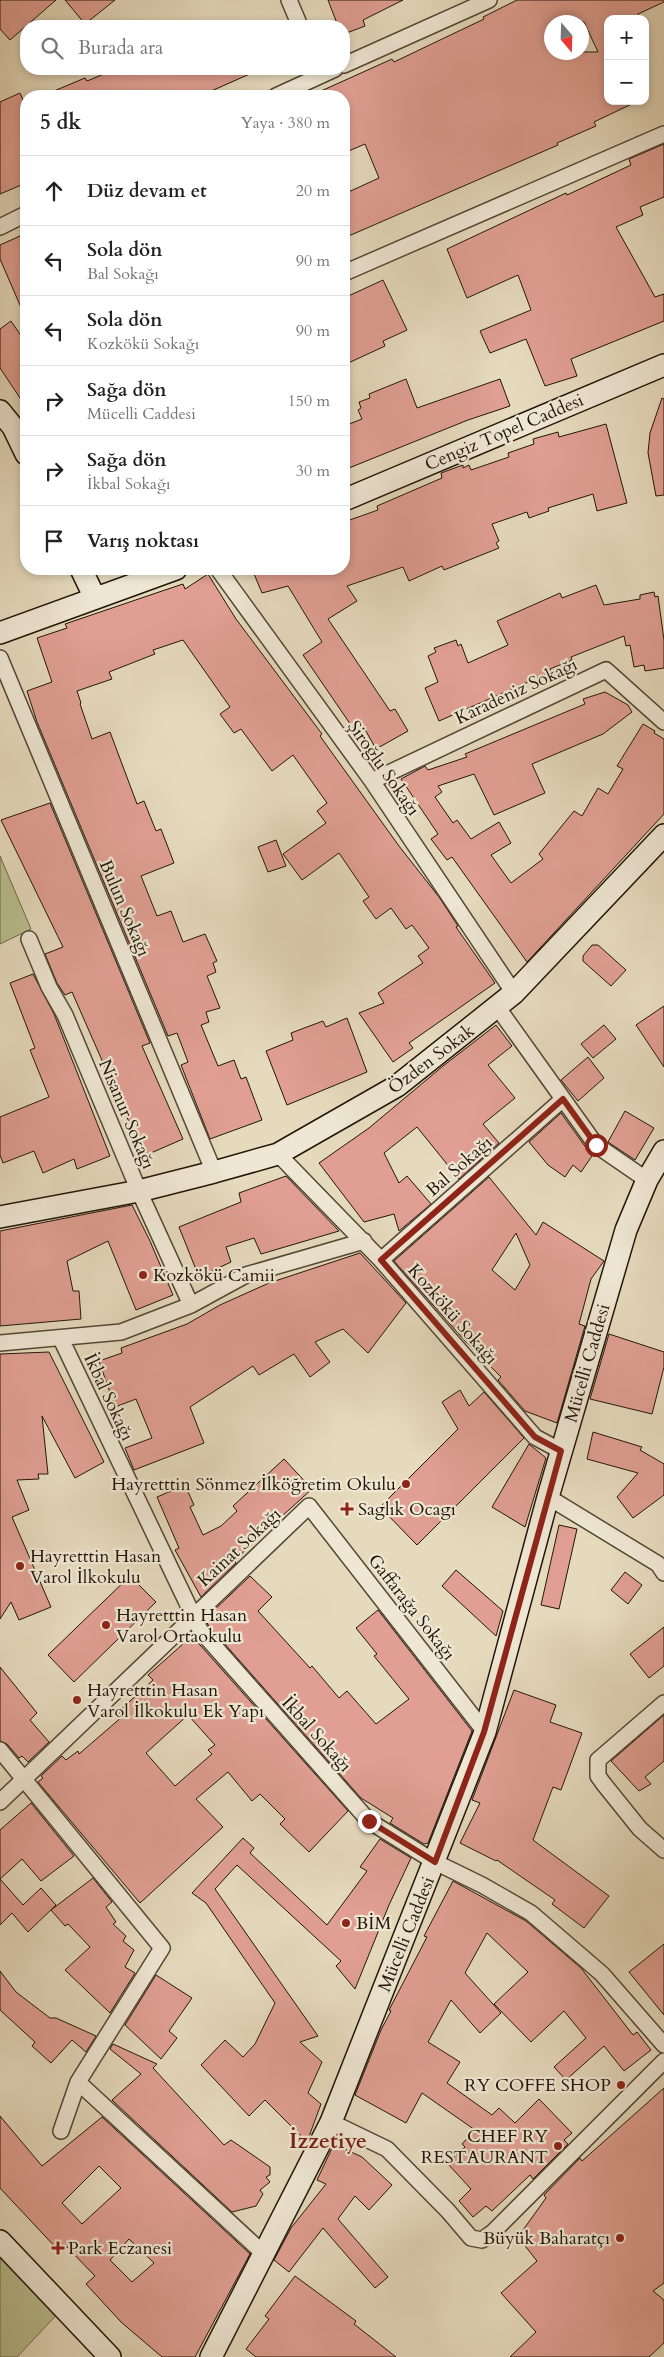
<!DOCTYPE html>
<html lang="tr">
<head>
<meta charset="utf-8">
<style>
  :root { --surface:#fff; --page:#f6f6f6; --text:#222; --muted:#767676; --line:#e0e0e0 }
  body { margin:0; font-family:Cardo,serif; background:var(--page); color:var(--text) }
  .controls { position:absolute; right:15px; top:15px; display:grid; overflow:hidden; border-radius:10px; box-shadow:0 2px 8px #0003 }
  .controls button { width:45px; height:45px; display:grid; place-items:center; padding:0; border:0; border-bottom:1px solid var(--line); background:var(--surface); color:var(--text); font:25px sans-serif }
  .compass { position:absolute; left:544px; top:15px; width:45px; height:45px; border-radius:50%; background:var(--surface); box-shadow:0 2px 8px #0003; rotate:161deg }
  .stop { position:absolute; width:15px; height:15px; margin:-11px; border:4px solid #8f2418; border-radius:50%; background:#fff }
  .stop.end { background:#8f2418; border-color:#fff; box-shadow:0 1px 5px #0008 }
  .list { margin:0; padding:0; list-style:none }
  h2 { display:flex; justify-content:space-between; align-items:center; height:65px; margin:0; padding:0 20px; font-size:21px }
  h2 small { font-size:16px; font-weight:400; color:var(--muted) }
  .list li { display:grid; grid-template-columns:32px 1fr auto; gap:15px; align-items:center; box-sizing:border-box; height:70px; padding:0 20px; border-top:1px solid var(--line) }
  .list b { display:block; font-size:19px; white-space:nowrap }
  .list p { margin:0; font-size:16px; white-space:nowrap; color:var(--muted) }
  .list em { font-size:16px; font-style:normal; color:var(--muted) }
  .icon { flex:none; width:28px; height:28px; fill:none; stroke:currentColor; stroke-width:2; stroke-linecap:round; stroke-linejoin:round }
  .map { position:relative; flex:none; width:664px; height:2357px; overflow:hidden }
  .search { position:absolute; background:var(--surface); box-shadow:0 2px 8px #0003; left:20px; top:20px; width:330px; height:55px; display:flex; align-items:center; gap:12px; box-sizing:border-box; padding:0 18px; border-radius:20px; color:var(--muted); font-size:19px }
  .panel { position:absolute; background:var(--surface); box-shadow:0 2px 8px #0003; left:20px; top:90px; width:330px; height:485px; border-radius:20px }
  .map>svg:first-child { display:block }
  .green { fill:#b9be8e; stroke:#6d6a4b }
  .building { fill:#e09f92; stroke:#211608; fill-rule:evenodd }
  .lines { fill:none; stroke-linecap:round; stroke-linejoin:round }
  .street-casing { stroke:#524735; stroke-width:18 }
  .secondary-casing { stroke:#211608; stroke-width:24 }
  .street { stroke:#efe7d4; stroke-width:15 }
  .secondary { stroke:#efe7d4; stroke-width:21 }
  .route { stroke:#8f2418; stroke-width:6 }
  .poi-dot { fill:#8f2418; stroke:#efe7d4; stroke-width:2 }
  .labels { text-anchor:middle; stroke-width:4.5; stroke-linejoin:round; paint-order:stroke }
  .street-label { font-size:18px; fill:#211608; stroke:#efe7d4 }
  .poi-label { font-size:18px; fill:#211608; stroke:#efe7d4; text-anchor:start }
  .district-label { font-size:22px; font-weight:bold; fill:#7a1f14; stroke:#efe7d4 }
</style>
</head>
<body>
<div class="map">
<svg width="664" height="2357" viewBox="0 0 664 2357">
  <rect width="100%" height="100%" fill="#e6dabd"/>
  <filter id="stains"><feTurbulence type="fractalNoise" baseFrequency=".004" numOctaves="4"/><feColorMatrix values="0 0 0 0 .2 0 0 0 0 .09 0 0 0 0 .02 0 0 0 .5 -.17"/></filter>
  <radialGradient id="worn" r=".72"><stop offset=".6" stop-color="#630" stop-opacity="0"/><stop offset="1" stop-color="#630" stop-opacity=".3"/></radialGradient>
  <path class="green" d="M0,856L31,929L0,944Z
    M0,2245L62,2309L17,2357H0Z"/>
  <path class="building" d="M0,0H56L10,40L0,29Z
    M65,0H115L85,24Z
    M328,0H403L363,20L365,26L344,34V26H338Z
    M517,0H664V2L638,14L640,19H608V101H638L594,122L596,126L557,143L558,145L344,238V194L379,178L365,144L344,153V96H310L392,59L394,62L484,19L483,17ZM552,22H584L598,52H552Z
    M116,69H261L200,96H42L85,78L87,81Z
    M20,93L26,107V183L0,194V102Z
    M664,144V197L640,207L643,215L616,227L655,297L664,294V321L571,359L577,376L545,386L526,339L490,353L480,331L531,310L518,275L467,298L447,249L566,193L567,195L631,165L629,159Z
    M20,236L22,240L26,238V319L0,259V245Z
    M383,280L407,330L383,341L385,346L344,365V298Z
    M11,321L26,343V407L0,368V329Z
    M406,379L417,408L500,379L510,406L468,420L344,470V426L362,419L358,410L361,408L359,402L370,398L369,394Z
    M662,398L664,399V495L656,496L648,453L650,433Z
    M606,424L627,503L597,511L593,494L548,508L549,511L529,518L527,512L492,524L499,541L496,543L499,548L444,570L442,566L409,581L403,567L347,586L357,601L328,619L390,711L395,709L408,731L376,749L363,726L355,731L303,655L322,642L288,586L262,593L252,569H344V522L378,510L377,506L442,478L441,473L463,465V468L469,465L471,470L509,457L508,453L534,444L533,439L558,432L559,437Z
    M208,574L236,619L322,734L320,736L399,846L439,897L458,926L456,927L495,983L409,1043L413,1048L393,1062L359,1013L384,1003L378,993L423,963L418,956L429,948L412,925L406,929L391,908L376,919L363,901L369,897L339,853L302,880L283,854L326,823L317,811L327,803L293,755L272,771L241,729L234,733L220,714L230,707L183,640L153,650L155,654L109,672L112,679L77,691L81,703L80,704L92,739L110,732L137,804L144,801L156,831L161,829L174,863L141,876L157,916L171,911L183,942L205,934L217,961L213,963L216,972L207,976L220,1008L206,1012L209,1022L201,1025L218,1066L234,1060L241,1079L246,1077L262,1120L210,1139L181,1065L188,1062L177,1033L168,1036L37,722L27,691L52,682L37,638L67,628L65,624L162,591L183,584L185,589Z
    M596,585L604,605L640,599V595L654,592L655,597L658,596L664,640V668L645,671L644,665L634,667L630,645L626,646L624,636L571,657L572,660L550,669L551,672L439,721L425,688L438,682L428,656L436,652L434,648L456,640L458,646L461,644L468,663L508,645L497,621L560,593L562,598Z
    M605,692L628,705L632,712L603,734L532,764L545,793L494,815L474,774L438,786L442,792L435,797L453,823L457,820L471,839L499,822L511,843L491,855L511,883L543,859L539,854L574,811L582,816L598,788L608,794L623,769L617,766L643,724L655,731L654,733L664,739V814L527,962L452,857L447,860L431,839L438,834L401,779L425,766L428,770L467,757L465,754L585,704L583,699Z
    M50,803L150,1043L142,1046L183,1139L144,1156L72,992L65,995L57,983L45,954L63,947L1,820Z
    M276,840L286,866L268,872L258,847Z
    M592,945H598L626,970L611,986L583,961V956Z
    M33,974L54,1014L110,1156L77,1169L74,1159L43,1173L34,1151L3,1163L0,1155V1117L49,1097L30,1050L35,1048L10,983Z
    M664,1006V1067L636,1025Z
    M347,1018L367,1072L287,1105L266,1051L293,1040L291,1033L323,1021L326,1027Z
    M496,1025L512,1046L488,1065L515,1098L483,1124L499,1143L459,1179L417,1127L384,1153L399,1183L407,1176L431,1204L399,1231L394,1214L364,1222L319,1163L369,1128L443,1066Z
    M604,1025L616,1039L593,1058L581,1044Z
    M588,1057L604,1078L578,1101L561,1080Z
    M625,1111L654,1128L635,1160L608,1142Z
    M561,1113L592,1156L581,1172L573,1165L565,1177L548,1165L529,1142Z
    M286,1176L339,1231L261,1254L254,1238L226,1247L231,1262L199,1277L179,1227L241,1202L239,1193Z
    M489,1177L536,1235L543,1222L604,1261L591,1279L579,1324L585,1326L557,1423L525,1411L498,1380L501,1377L465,1341L394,1261ZM516,1233L530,1265L515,1290L492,1270Z
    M132,1205L150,1241L173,1295L136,1310L108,1241L67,1261L73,1291H79L81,1319L0,1326V1231Z
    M360,1253L406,1303L368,1353L343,1329L315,1342L330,1362L310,1377L294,1354L259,1375L253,1366L190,1407L204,1443L134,1470L125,1448L152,1438L136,1399L115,1407L99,1361L122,1353L121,1348L187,1324L220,1305L269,1283Z
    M609,1334L664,1352V1367L652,1414L590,1399Z
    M49,1352L104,1462L75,1478L42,1416L48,1474H38L39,1479L17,1480L29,1510L12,1517L51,1607L19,1620L11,1602L0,1619V1354Z
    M460,1390L469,1406L484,1392L524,1438L417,1545L380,1507L458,1429L442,1402Z
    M593,1432L642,1447L640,1450L664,1464V1495L633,1518L617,1497L638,1473L587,1459Z
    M529,1444L546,1458L525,1527L492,1507Z
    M284,1459L312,1489L249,1546L235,1561L236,1563L201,1597L175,1550L179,1548L157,1497L185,1485L194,1505L190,1507L203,1535L221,1526L237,1511L233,1506Z
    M559,1525L577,1529L559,1609L541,1605Z
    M456,1570L503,1611L496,1636L442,1586Z
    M625,1572L642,1585L628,1604L611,1590Z
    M130,1576L156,1602L74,1682L48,1655Z
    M250,1576L272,1597L258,1611L310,1668L312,1666L339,1698L347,1691L376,1724L409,1699L374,1656L377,1654L356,1628L378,1610L472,1731L428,1843L424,1844L390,1823L393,1818L361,1798L208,1625L207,1622L212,1617L210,1614Z
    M664,1627V1666L649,1678L630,1654Z
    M192,1636L348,1811L309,1852L280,1824L285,1819L260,1794L252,1801L228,1772L196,1799L223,1827L140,1903L38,1782L43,1778L41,1776L62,1756L66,1760L78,1751L79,1754L123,1716L118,1712L153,1680L148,1675ZM188,1715L215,1745L208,1750L212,1754L175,1786L146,1753Z
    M0,1667L37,1713L30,1720L49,1742L28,1762L22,1756L19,1758L7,1744L0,1741Z
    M514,1690L556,1705L550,1722L582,1733L561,1790L553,1787L533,1840L609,1896L584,1928L552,1904L555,1900L497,1860L496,1861L460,1843L480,1803L472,1800Z
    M664,1715V1761L645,1777L651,1784L639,1791L611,1761Z
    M31,1803L74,1856L41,1881L22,1859L0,1879L23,1905L41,1888L56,1905L28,1932L12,1913L0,1925V1830Z
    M243,1838L254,1848L250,1853L327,1925L367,1871L360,1867L380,1839L411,1858L389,1905L355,1989L336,1966L341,1961L237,1865L215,1889L318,2036L300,2042L322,2062L308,2093L321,2104L307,2142L265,2100L249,2116L201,2065L225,2040L243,2057L255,2044L275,2003L206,1903L192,1893Z
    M93,1878L112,1902L106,1907L116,1922L113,1924L126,1936L123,1941L134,1950L125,1967L135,1973L110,2013L65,1970L90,1947L68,1924L65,1926L51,1910Z
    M453,1881L526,1921L581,1968L633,2035L637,2032L651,2050L624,2071L604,2046L566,2080L554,2067L586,2038L564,2011L531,2042L494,2004L528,1972L487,1933L465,1973L501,2013L480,2033L451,2000L428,2042L460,2062L447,2083L492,2115L499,2108L515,2123L539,2099L572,2133L564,2140L568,2144L533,2179L530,2175L492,2211L486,2206L473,2217L459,2201L471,2189L447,2163L465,2147L462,2144L475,2130L422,2093L406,2123L355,2095L381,2030L391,2011L389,2010L427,1937L424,1936Z
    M664,1944V2015L629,1972Z
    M0,1971L16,1992L50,2018H56L96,2036L86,2052L72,2040L51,2063L32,2046L35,2042L0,2010Z
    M156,1975L192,1998L169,2031L177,2038L161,2059L125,2025Z
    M113,2044L157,2064L153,2068L224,2145L231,2140L270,2167V2175L266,2177L270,2182L260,2190L263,2194L256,2206L232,2212L112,2100L141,2074L110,2049Z
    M664,2088V2283L653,2291L664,2300V2343L649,2357H510L536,2332L501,2293L537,2261L518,2237L546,2198L544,2195L580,2158L582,2161Z
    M0,2116L42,2166L102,2117L250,2254L195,2357H162L121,2322L86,2284L95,2276L65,2245L59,2251L0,2188ZM99,2166L121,2188L82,2224L62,2203ZM129,2239L154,2263L132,2282L110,2260Z
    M334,2144L362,2157L392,2185L369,2210L355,2196L338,2219L388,2277L375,2288L323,2228L289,2272L274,2260L291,2228L326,2184L317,2180Z
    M295,2276L356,2321L354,2324L396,2357H256L246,2349L269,2319L265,2316Z"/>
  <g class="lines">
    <defs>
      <path id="street" d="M289,0L300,26
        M344,65L489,0
        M276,96L335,69
        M0,227L26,214
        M344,273L664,134
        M218,569L372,781L514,993
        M0,658L214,1172
        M372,781L606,670L664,722
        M29,939L49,987L65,1015L139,1191L191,1305
        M498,1008L596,1145L647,1180
        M278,1154L381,1260L535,1437L561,1451
        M381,1260L563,1099
        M61,1339L200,1630L369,1821L435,1862L482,1885L531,1913L602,1974L664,2045
        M0,1343L121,1332L191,1305L246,1275L364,1241
        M548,1497L658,1564L664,1573
        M664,1703L598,1760V1776L603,1783L640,1829L664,1850
        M0,1750L162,1948L78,2082L264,2254
        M0,1802L309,1506L485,1732
        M331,2122L387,2149L448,2211L471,2238L482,2240L493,2232L664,2061
        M61,2131L78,2082"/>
      <path id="secondary" d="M0,411L13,427L26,454
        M344,500L664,365
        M81,569L95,598
        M0,633L176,569
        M0,1217L139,1191L214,1172L278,1154L397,1086L514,993L664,835
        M0,2241L110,2357
        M211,2357L331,2122L485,1732L548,1497L626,1230L647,1180L664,1151"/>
    </defs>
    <use href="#street" class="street-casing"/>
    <use href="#secondary" class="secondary-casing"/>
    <use href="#street" class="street"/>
    <use href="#secondary" class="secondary"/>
  </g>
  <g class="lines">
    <path class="route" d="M369,1821L435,1862L484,1732L561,1451L535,1437L381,1260L563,1099L596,1145"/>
  </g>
  <g class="poi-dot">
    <circle cx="143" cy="1275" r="5"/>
    <circle cx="406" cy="1484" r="5"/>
    <path d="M344.5 1501.5h5v5h5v5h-5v5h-5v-5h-5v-5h5z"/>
    <circle cx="20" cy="1566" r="5"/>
    <circle cx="106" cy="1625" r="5"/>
    <circle cx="77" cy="1700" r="5"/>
    <circle cx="346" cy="1923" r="5"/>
    <circle cx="621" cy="2085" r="5"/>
    <circle cx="558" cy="2146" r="5"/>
    <circle cx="620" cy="2238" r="5"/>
    <path d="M55.5 2240.5h5v5h5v5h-5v5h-5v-5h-5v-5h5z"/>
  </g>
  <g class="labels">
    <g class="street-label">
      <text transform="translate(504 432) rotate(-23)" y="6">Cengiz Topel Caddesi</text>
      <text transform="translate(516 691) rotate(-25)" y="6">Karadeniz Sokağı</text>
      <text transform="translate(384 768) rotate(55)" y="6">Şiroğlu Sokağı</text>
      <text transform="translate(125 908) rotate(67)" y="6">Bulun Sokağı</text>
      <text transform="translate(431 1059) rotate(-37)" y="6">Özden Sokak</text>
      <text transform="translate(127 1114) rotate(67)" y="6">Nisanur Sokağı</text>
      <text transform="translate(459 1166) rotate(-41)" y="6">Bal Sokağı</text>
      <text transform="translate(453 1314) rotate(49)" y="6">Kozkökü Sokağı</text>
      <text transform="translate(587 1363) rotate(-74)" y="6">Mücelli Caddesi</text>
      <text transform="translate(109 1397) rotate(65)" y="6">İkbal Sokağı</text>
      <text transform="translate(239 1547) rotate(-43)" y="6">Kainat Sokağı</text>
      <text transform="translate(412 1607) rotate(52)" y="6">Gaffarağa Sokağı</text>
      <text transform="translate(317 1734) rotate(48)" y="6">İkbal Sokağı</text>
      <text transform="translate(406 1934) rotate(-68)" y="6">Mücelli Caddesi</text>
    </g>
    <g class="poi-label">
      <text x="153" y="1281">Kozkökü Camii</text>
      <text x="396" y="1490" text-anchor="end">Hayretttin Sönmez İlköğretim Okulu</text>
      <text x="358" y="1515">Saglık Ocagı</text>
      <text x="30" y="1562">Hayretttin Hasan<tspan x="30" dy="21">Varol İlkokulu</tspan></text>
      <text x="116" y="1621">Hayretttin Hasan<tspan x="116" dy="21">Varol Ortaokulu</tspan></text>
      <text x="87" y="1696">Hayretttin Hasan<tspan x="87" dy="21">Varol İlkokulu Ek Yapı</tspan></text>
      <text x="356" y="1929">BİM</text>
      <text x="611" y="2091" text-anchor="end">RY COFFE SHOP</text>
      <text x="548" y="2142" text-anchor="end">CHEF RY<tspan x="548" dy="21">RESTAURANT</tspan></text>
      <text x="610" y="2244" text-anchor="end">Büyük Baharatçı</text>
      <text x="68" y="2254">Park Eczanesi</text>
    </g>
    <g class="district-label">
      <text x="328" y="2148">İzzetiye</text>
    </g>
  </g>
  <rect width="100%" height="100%" filter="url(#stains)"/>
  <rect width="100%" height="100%" fill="url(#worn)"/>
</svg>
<div class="controls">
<button>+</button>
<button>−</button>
</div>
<svg class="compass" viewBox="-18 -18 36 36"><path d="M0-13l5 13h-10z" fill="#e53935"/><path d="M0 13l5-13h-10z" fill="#767676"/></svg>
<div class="stop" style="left:596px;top:1145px"></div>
<div class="stop end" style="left:369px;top:1821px"></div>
<div class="search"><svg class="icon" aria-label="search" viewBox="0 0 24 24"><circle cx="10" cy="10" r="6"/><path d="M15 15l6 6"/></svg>Burada ara</div>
<section class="panel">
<h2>5 dk<small>Yaya · 380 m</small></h2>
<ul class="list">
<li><svg class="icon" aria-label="ahead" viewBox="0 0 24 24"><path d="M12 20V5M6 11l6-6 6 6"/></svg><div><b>Düz devam et</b></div><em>20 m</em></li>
<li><svg class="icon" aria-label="left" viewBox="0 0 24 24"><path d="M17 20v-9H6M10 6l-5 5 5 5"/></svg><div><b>Sola dön</b><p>Bal Sokağı</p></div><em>90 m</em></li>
<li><svg class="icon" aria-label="left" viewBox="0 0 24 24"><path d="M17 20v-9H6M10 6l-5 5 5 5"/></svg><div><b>Sola dön</b><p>Kozkökü Sokağı</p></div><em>90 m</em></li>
<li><svg class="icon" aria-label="right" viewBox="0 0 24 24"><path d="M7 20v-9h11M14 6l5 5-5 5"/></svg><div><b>Sağa dön</b><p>Mücelli Caddesi</p></div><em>150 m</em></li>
<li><svg class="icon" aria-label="right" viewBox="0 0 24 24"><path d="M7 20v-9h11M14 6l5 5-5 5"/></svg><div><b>Sağa dön</b><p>İkbal Sokağı</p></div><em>30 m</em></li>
<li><svg class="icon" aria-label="arrive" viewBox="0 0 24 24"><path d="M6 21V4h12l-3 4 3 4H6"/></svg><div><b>Varış noktası</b></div></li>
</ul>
</section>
</div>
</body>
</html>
